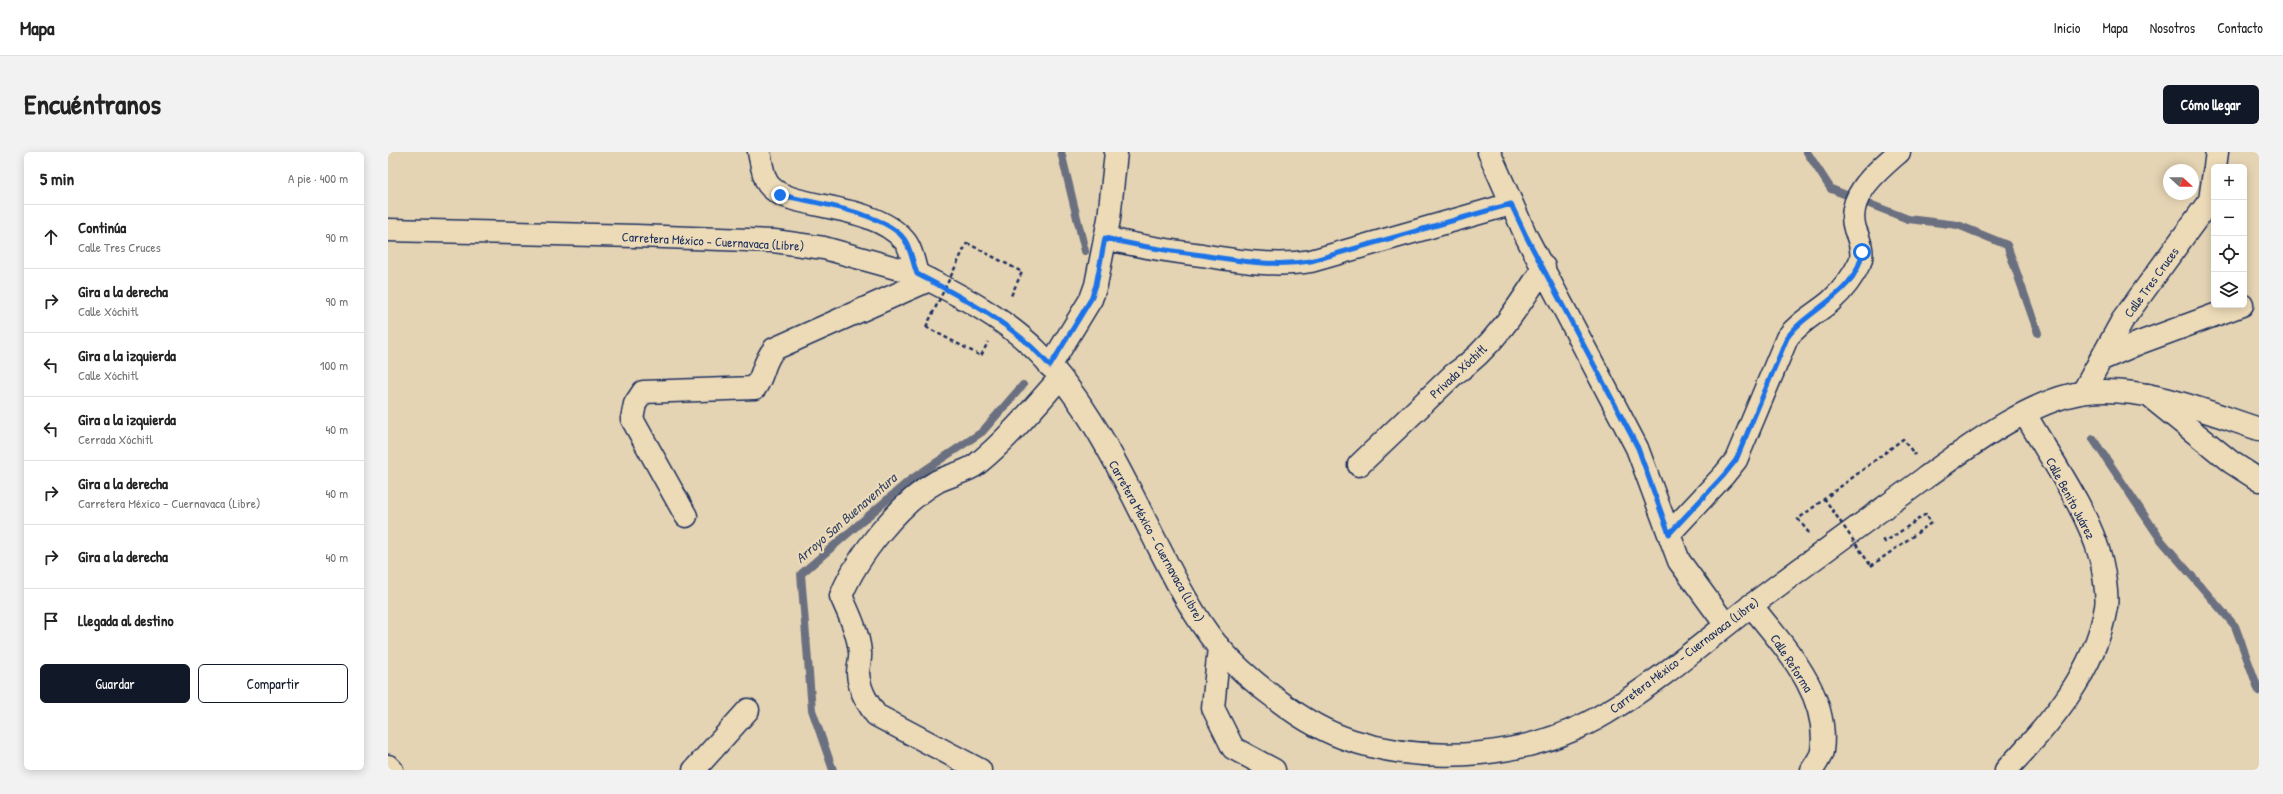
<!DOCTYPE html>
<html lang="es">
<head>
<meta charset="utf-8">
<style>
  :root { --surface:#fff; --page:#f2f2f2; --text:#222; --muted:#767676; --line:#e0e0e0; --accent:#111827 }
  body { margin:0; font-family:"Patrick Hand",sans-serif; background:var(--page); color:var(--text) }
  .controls { position:absolute; right:12px; top:12px; display:grid; overflow:hidden; border-radius:6px; box-shadow:0 2px 10px #0003 }
  .controls button { width:36px; height:36px; display:grid; place-items:center; padding:0; border:0; border-bottom:1px solid var(--line); background:var(--surface); color:var(--text); font:20px sans-serif }
  .compass { position:absolute; left:1775px; top:12px; width:36px; height:36px; border-radius:50%; background:var(--surface); box-shadow:0 2px 10px #0003; rotate:111deg }
  .stop { position:absolute; width:12px; height:12px; margin:-9px; border:3px solid #1a73e8; border-radius:50%; background:#fff }
  .stop.end { background:#1a73e8; border-color:#fff; box-shadow:0 1px 4px #0008 }
  .list { margin:0; padding:0; list-style:none }
  h2 { display:flex; justify-content:space-between; align-items:center; height:52px; margin:0; padding:0 16px; font-size:17px }
  h2 small { font-size:13px; font-weight:400; color:var(--muted) }
  .list li { display:grid; grid-template-columns:26px 1fr auto; gap:12px; align-items:center; box-sizing:border-box; height:64px; padding:0 16px; border-top:1px solid var(--line) }
  .list b { display:block; font-size:15px; white-space:nowrap }
  .list p { margin:0; font-size:13px; white-space:nowrap; color:var(--muted) }
  .list em { font-size:13px; font-style:normal; color:var(--muted) }
  .actions { display:flex; gap:8px; padding:12px 16px }
  .actions a { flex:1; padding:9px 0; border:1px solid var(--accent); border-radius:6px; text-align:center; font-size:14px; color:var(--accent) }
  .actions .main { background:var(--accent); color:#fff }
  .icon { flex:none; width:22px; height:22px; fill:none; stroke:currentColor; stroke-width:2; stroke-linecap:round; stroke-linejoin:round }
  .map { position:relative; flex:none; width:1871px; height:618px; overflow:hidden; border-radius:6px }
  header { display:flex; align-items:center; gap:24px; box-sizing:border-box; height:56px; padding:0 20px; background:var(--surface); border-bottom:1px solid var(--line) }
  header strong { font-size:19px }
  nav { display:flex; gap:22px; margin-inline-start:auto; font-size:14px }
  .intro { display:flex; align-items:center; justify-content:space-between; box-sizing:border-box; height:96px; padding:0 24px }
  h1 { margin:0; font-size:28px }
  .button { padding:10px 18px; border-radius:6px; background:var(--accent); color:#fff; font-size:14px; font-weight:700 }
  main { display:flex; gap:24px; padding:0 24px }
  aside { flex:1; background:var(--surface); border-radius:6px; box-shadow:0 2px 10px #0003 }
  .map>svg:first-child { display:block }
  .lines { fill:none; stroke-linecap:round; stroke-linejoin:round }
  .stream { stroke:#6b7080; stroke-width:8 }
  .minor-casing { stroke:#1b2f5e; stroke-width:25 }
  .major-casing { stroke:#1b2f5e; stroke-width:25 }
  .path { stroke:#1b2f5e; stroke-width:2.5; stroke-dasharray:4 3; stroke-linecap:butt }
  .minor { stroke:#eddbb8; stroke-width:22 }
  .major { stroke:#eddbb8; stroke-width:22 }
  .path-bridge { stroke:#1b2f5e; stroke-width:2.5; stroke-dasharray:4 3; stroke-linecap:butt }
  .route { stroke:#1a73e8; stroke-width:5 }
  .labels { text-anchor:middle; stroke-width:4; stroke-linejoin:round; paint-order:stroke }
  .street-label { font-size:13px; fill:#1b2f5e; stroke:#eddbb8 }
  .water-label { font-size:14px; font-style:italic; fill:#364569; stroke:#eddbb8 }
</style>
</head>
<body>
<header>
<strong>Mapa</strong>
<nav><a>Inicio</a><a>Mapa</a><a>Nosotros</a><a>Contacto</a></nav>
</header>
<div class="intro"><h1>Encuéntranos</h1><a class="button">Cómo llegar</a></div>
<main>
<aside>
<h2>5 min<small>A pie · 400 m</small></h2>
<ul class="list">
<li><svg class="icon" aria-label="ahead" viewBox="0 0 24 24"><path d="M12 20V5M6 11l6-6 6 6"/></svg><div><b>Continúa</b><p>Calle Tres Cruces</p></div><em>90 m</em></li>
<li><svg class="icon" aria-label="right" viewBox="0 0 24 24"><path d="M7 20v-9h11M14 6l5 5-5 5"/></svg><div><b>Gira a la derecha</b><p>Calle Xóchitl</p></div><em>90 m</em></li>
<li><svg class="icon" aria-label="left" viewBox="0 0 24 24"><path d="M17 20v-9H6M10 6l-5 5 5 5"/></svg><div><b>Gira a la izquierda</b><p>Calle Xóchitl</p></div><em>100 m</em></li>
<li><svg class="icon" aria-label="left" viewBox="0 0 24 24"><path d="M17 20v-9H6M10 6l-5 5 5 5"/></svg><div><b>Gira a la izquierda</b><p>Cerrada Xóchitl</p></div><em>40 m</em></li>
<li><svg class="icon" aria-label="right" viewBox="0 0 24 24"><path d="M7 20v-9h11M14 6l5 5-5 5"/></svg><div><b>Gira a la derecha</b><p>Carretera México - Cuernavaca (Libre)</p></div><em>40 m</em></li>
<li><svg class="icon" aria-label="right" viewBox="0 0 24 24"><path d="M7 20v-9h11M14 6l5 5-5 5"/></svg><div><b>Gira a la derecha</b></div><em>40 m</em></li>
<li><svg class="icon" aria-label="arrive" viewBox="0 0 24 24"><path d="M6 21V4h12l-3 4 3 4H6"/></svg><div><b>Llegada al destino</b></div></li>
</ul>
<div class="actions"><a class="main">Guardar</a><a>Compartir</a></div>
</aside>
<div class="map">
<svg width="1871" height="618" viewBox="0 0 1871 618">
  <rect width="100%" height="100%" fill="#e5d4b4"/>
  <filter id="ink" filterUnits="userSpaceOnUse"><feTurbulence type="fractalNoise" baseFrequency=".025" numOctaves="2"/><feDisplacementMap in="SourceGraphic" scale="8" xChannelSelector="R" yChannelSelector="G"/><feConvolveMatrix kernelMatrix="1 2 1 2 8 2 1 2 1" color-interpolation-filters="sRGB"/></filter>
  <g filter="url(#ink)">
    <g class="lines">
      <path class="stream" d="M673,0L697,99
        M1419,0L1443,37L1520,67L1570,73L1619,93L1650,181
        M1705,287L1773,388L1847,474L1871,539
        M445,618L424,558L413,422L522,328L594,280L635,233"/>
      <defs>
        <path id="minor" d="M371,0C373,9 375,25 380,32C399,59 483,49 516,88C523,95 526,112 529,122
          M1101,0L1138,84L1249,296L1291,409L1338,473
          M1827,15L1829,0
          M717,86C749,94 781,99 814,103C850,109 887,115 923,109L1123,52
          M1712,208L1751,191L1854,153
          M662,214L703,147L708,133L721,67L728,0
          M1695,240L1734,169L1822,48L1826,20
          M1760,243L1843,310L1871,328
          M971,313L1065,223C1104,197 1131,154 1156,115
          M298,364L244,267L247,252L255,240L367,236C377,221 374,212 386,197L541,128
          M1281,382L1336,323L1348,308L1399,186C1411,170 1429,161 1443,149C1455,138 1465,125 1472,110C1476,100 1471,87 1467,77C1457,45 1489,19 1511,0
          M1363,453C1396,495 1442,542 1434,599C1433,605 1427,613 1424,618
          M831,495L825,556L845,596L886,618
          M0,614L4,618
          M306,618L360,558
          M592,618L488,563C479,550 471,538 470,521C470,514 473,507 472,500C470,480 461,462 453,444C469,404 512,350 550,329C562,323 579,320 589,312C620,287 646,255 672,226
          M1618,618C1662,572 1707,520 1718,455C1720,445 1715,414 1712,404C1698,355 1662,306 1637,262"/>
        <path id="major" d="M0,78L248,84L386,89L436,96L529,122C570,142 616,166 649,199C700,250 733,320 765,384C784,421 803,461 829,493C847,514 869,533 891,549C913,566 939,581 965,589C1046,614 1145,605 1218,561C1269,531 1314,492 1360,456C1418,412 1478,369 1537,326C1580,295 1645,246 1699,240C1758,234 1816,259 1871,277"/>
      </defs>
      <use href="#minor" class="minor-casing"/>
      <use href="#major" class="major-casing"/>
      <path class="path" d="M579,91L634,120L622,146
        M538,175L593,204L600,190
        M1421,381L1410,367L1515,287L1527,303
        M1483,414L1543,371L1538,362L1497,390L1495,387"/>
      <use href="#minor" class="minor"/>
      <use href="#major" class="major"/>
      <path class="path-bridge" d="M538,175L579,91
        M1436,346L1483,414"/>
    </g>
  </g>
  <g class="lines" filter="url(#ink)">
    <path class="route" d="M392,43C422,50 503,61 518,90C523,99 525,111 529,122C576,146 627,173 662,214L703,147L708,133L717,86C749,94 781,99 814,103C850,109 887,115 923,109L1123,52L1138,84L1250,296L1281,382L1336,323L1348,308L1399,186C1421,155 1469,142 1474,100"/>
  </g>
  <g class="labels">
    <g class="street-label">
      <text transform="translate(325 89) rotate(3)" y="5">Carretera México - Cuernavaca (Libre)</text>
      <text transform="translate(1763 130) rotate(-54)" y="5">Calle Tres Cruces</text>
      <text transform="translate(1070 219) rotate(-43)" y="5">Privada Xóchitl</text>
      <text transform="translate(1683 346) rotate(62)" y="5">Calle Benito Juárez</text>
      <text transform="translate(769 389) rotate(61)" y="5">Carretera México - Cuernavaca (Libre)</text>
      <text transform="translate(1296 503) rotate(-37)" y="5">Carretera México - Cuernavaca (Libre)</text>
      <text transform="translate(1404 511) rotate(57)" y="5">Calle Reforma</text>
    </g>
    <g class="water-label">
      <text transform="translate(458 366) rotate(-41)" y="5">Arroyo San Buenaventura</text>
    </g>
  </g>
</svg>
<div class="controls">
<button>+</button>
<button>−</button>
<button><svg class="icon" aria-label="locate" viewBox="0 0 24 24"><circle cx="12" cy="12" r="6"/><path d="M12 2v4M12 18v4M2 12h4M18 12h4"/></svg></button>
<button><svg class="icon" aria-label="layers" viewBox="0 0 24 24"><path d="M12 4l9 5-9 5-9-5zM3 14l9 5 9-5"/></svg></button>
</div>
<svg class="compass" viewBox="-18 -18 36 36"><path d="M0-13l5 13h-10z" fill="#e53935"/><path d="M0 13l5-13h-10z" fill="#767676"/></svg>
<div class="stop" style="left:1474px;top:100px"></div>
<div class="stop end" style="left:392px;top:43px"></div>
</div>
</main>
</body>
</html>
